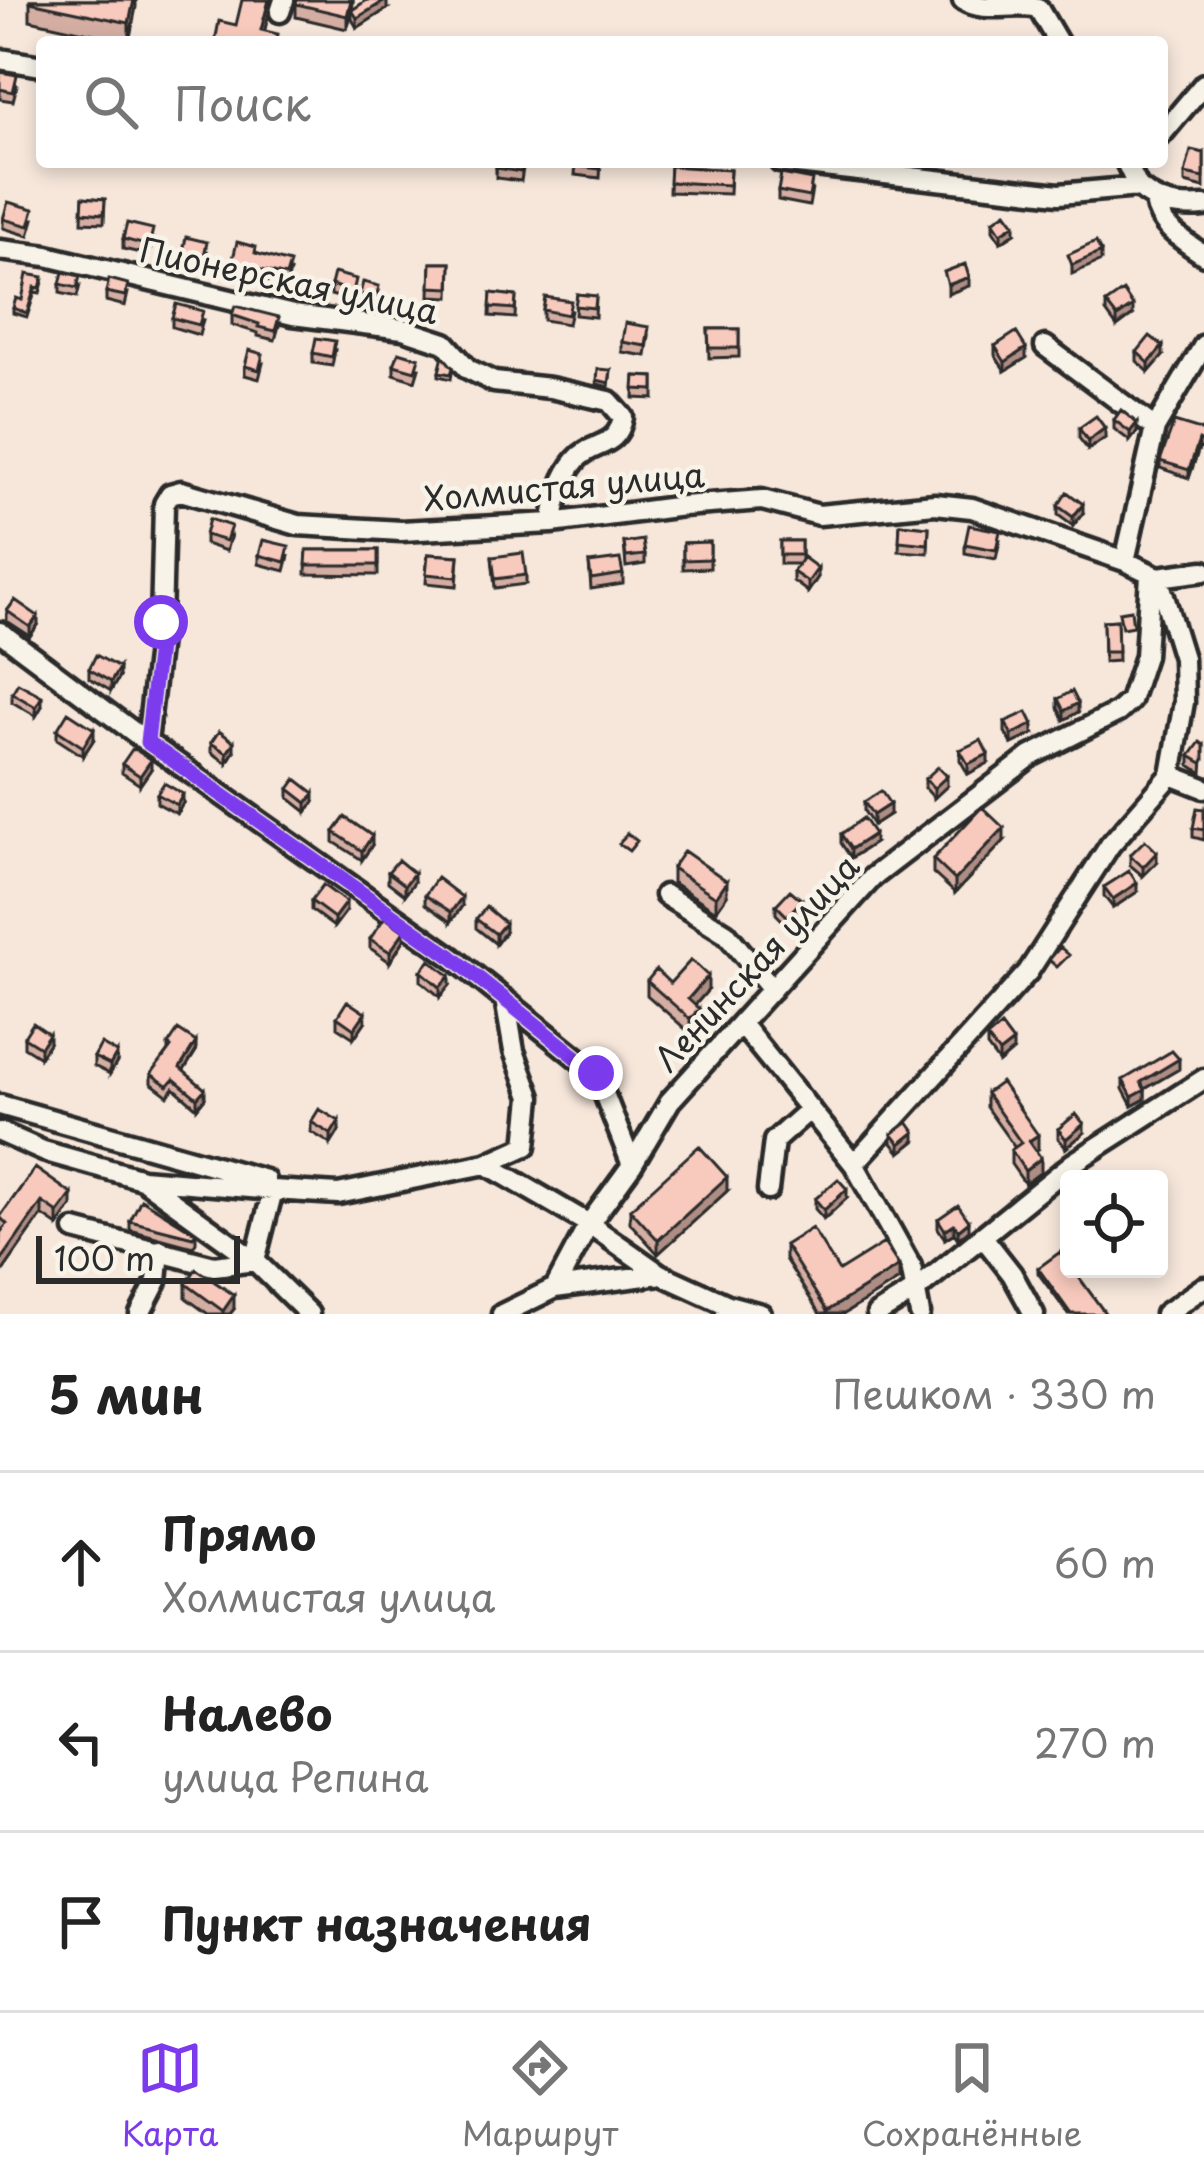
<!DOCTYPE html>
<html lang="ru">
<head>
<meta charset="utf-8">
<style>
  :root { --surface:#fff; --page:#f2f2f2; --text:#222; --muted:#767676; --line:#e0e0e0; --accent:#7c3aed }
  body { margin:0; font-family:"Playpen Sans",sans-serif; background:var(--page); color:var(--text) }
  .controls { position:absolute; right:36px; bottom:36px; display:grid; overflow:hidden; border-radius:12px; box-shadow:0 6px 18px #0003 }
  .controls button { width:108px; height:108px; display:grid; place-items:center; padding:0; border:0; border-bottom:3px solid var(--line); background:var(--surface); color:var(--text); font:60px sans-serif }
  .scale { position:absolute; left:36px; bottom:30px; width:204px; box-sizing:border-box; padding-left:12px; border:6px solid #2b2b2b; border-top:0; font-size:33px; line-height:42px; white-space:nowrap; color:#2b2b2b; -webkit-text-stroke:9px #f7f3e8; paint-order:stroke }
  .stop { position:absolute; width:36px; height:36px; margin:-27px; border:9px solid #7c3aed; border-radius:50%; background:#fff }
  .stop.end { background:#7c3aed; border-color:#fff; box-shadow:0 3px 12px #0008 }
  .list { margin:0; padding:0; list-style:none }
  h2 { display:flex; justify-content:space-between; align-items:center; height:156px; margin:0; padding:0 48px; font-size:51px }
  h2 small { font-size:39px; font-weight:400; color:var(--muted) }
  .list li { display:grid; grid-template-columns:78px 1fr auto; gap:36px; align-items:center; box-sizing:border-box; height:180px; padding:0 48px; border-top:3px solid var(--line) }
  .list b { display:block; font-size:45px; white-space:nowrap }
  .list p { margin:0; font-size:39px; white-space:nowrap; color:var(--muted) }
  .list em { font-size:39px; font-style:normal; color:var(--muted) }
  .icon { flex:none; width:66px; height:66px; fill:none; stroke:currentColor; stroke-width:2; stroke-linecap:round; stroke-linejoin:round }
  .map { position:relative; flex:none; width:1204px; height:1314px; overflow:hidden }
  .search { position:absolute; background:var(--surface); box-shadow:0 6px 18px #0003; left:36px; right:36px; top:36px; height:132px; display:flex; align-items:center; gap:30px; box-sizing:border-box; padding:0 42px; border-radius:12px; color:var(--muted); font-size:45px }
  .sheet { height:696px; background:var(--surface) }
  nav { display:flex; justify-content:space-around; align-items:center; box-sizing:border-box; height:168px; border-top:3px solid var(--line); background:var(--surface); font-size:33px; color:var(--muted) }
  nav a { display:grid; justify-items:center; gap:6px }
  nav .on { color:var(--accent) }
  .map>svg:first-child { display:block }
  .lines { fill:none; stroke-linecap:round; stroke-linejoin:round }
  .minor-casing { stroke:#2b2b2b; stroke-width:27 }
  .minor { stroke:#f7f3e8; stroke-width:18 }
  .wall { fill:#d5aea3; stroke:#2b2b2b; stroke-width:3 }
  .shaded-wall { fill:#ae8d84; stroke:#2b2b2b; stroke-width:3 }
  .building { fill:#f8cabd; stroke:#2b2b2b; stroke-width:3 }
  .route { stroke:#7c3aed; stroke-width:15 }
  .labels { text-anchor:middle; stroke-width:9; stroke-linejoin:round; paint-order:stroke }
  .street-label { font-size:33px; fill:#2b2b2b; stroke:#f7f3e8 }
</style>
</head>
<body>
<div class="map">
<svg width="1204" height="1314" viewBox="0 0 1204 1314">
  <rect width="100%" height="100%" fill="#f7e7db"/>
  <filter id="ink" filterUnits="userSpaceOnUse"><feTurbulence type="fractalNoise" baseFrequency=".00833" numOctaves="2"/><feDisplacementMap in="SourceGraphic" scale="24" xChannelSelector="R" yChannelSelector="G"/><feConvolveMatrix kernelMatrix="1 2 1 2 8 2 1 2 1" color-interpolation-filters="sRGB"/></filter>
  <g filter="url(#ink)">
    <g class="lines">
      <defs>
        <path id="minor" d="M963,0C986,14 1012,2 1038,8L1058,42
          M280,12L284,0
          M0,59L42,66
          M1162,134L1204,84
          M780,162L1059,194L1138,187C1159,205 1176,208 1204,206
          M1126,162L1138,187
          M1155,201C1159,227 1184,241 1204,255
          M0,250L47,256L293,315L403,329L445,343L468,369L494,382L550,388L609,401L623,417C618,449 592,441 576,460C560,479 557,499 552,523
          M1045,346L1155,428
          M1125,561L1155,428L1204,345
          M0,632L147,742L452,957L596,1073L632,1165
          M147,742L161,623L164,504L170,494L181,491L298,525L401,531L552,523L683,506L762,500L819,515L935,504L972,508L1125,561L1158,577L1204,571
          M1171,775L1204,788
          M665,895L726,933L772,989
          M741,1024L854,1164L911,1266L920,1314
          M0,1105L265,1180
          M0,1132L43,1151L142,1179L273,1190L338,1194L486,1164L589,1224L660,1274L728,1305L726,1314
          M486,1164L526,1146L531,1097L514,1051L505,999
          M854,1164L1028,972L1110,845L1171,775L1184,702L1183,658L1158,577
          M146,1182L255,1261L309,1314
          M768,1190L774,1141L810,1109
          M75,1230L214,1266L255,1261L273,1190
          M983,1237L1012,1274L1034,1314
          M555,1288L660,1274
          M728,1305L761,1314
          M140,1314L157,1281L160,1250
          M502,1314L555,1288L589,1224L632,1165L670,1101L873,877L1031,756L1118,712L1130,701L1145,656L1150,575
          M877,1314L916,1290L1073,1163L1204,1079
          M1165,1314L1204,1287"/>
      </defs>
      <use href="#minor" class="minor-casing"/>
      <use href="#minor" class="minor"/>
    </g>
    <path class="wall" d="M30,0H136L129,42L30,20Z
      M353,0L352,9H387L357,28L352,19V12L347,29L296,17V4Z
      M0,72L17,85L13,101L0,99Z
      M1204,153V188L1185,183V174Z
      M496,162H524L521,181L496,178Z
      M576,162H601L600,178L575,175Z
      M670,166L730,170L729,194L669,192Z
      M812,189L809,206L778,200V191Z
      M83,197L105,199L104,223L82,222Z
      M3,219H34L29,236L3,228Z
      M993,221L1015,233L1001,242L993,230Z
      M123,239H153L149,255L123,249Z
      M207,251L204,265L183,261V252Z
      M256,253L290,272L286,286L232,272V263Z
      M431,263H451L450,297L430,296Z
      M43,282L40,293L35,292L27,317L13,313V308Z
      M60,284L80,285L77,297L60,293Z
      M331,285L356,289L353,301L331,295Z
      M379,291L376,303L360,299V294Z
      M106,292L128,293L125,306L106,301Z
      M491,293L516,296L515,318L490,316Z
      M577,294L596,296L595,317L575,315Z
      M1106,303L1133,315L1117,327L1106,312Z
      M543,310L571,311L568,324L543,320Z
      M232,315L279,326L275,340L258,336V333L232,325Z
      M172,318L203,320L199,335L172,327Z
      M708,329H739V357L709,358Z
      M649,336L646,356L622,352V342Z
      M995,346L1026,358L1005,371L995,355Z
      M335,350L332,366L313,363V353Z
      M1137,352L1163,356L1149,372L1137,361Z
      M263,363L259,379L245,375V366Z
      M394,365L419,368L415,381L394,374Z
      M453,368L451,379L439,376V372Z
      M611,370L609,387L597,384V380Z
      M635,376L654,377V399L634,398Z
      M1114,420L1137,432L1130,441L1114,429Z
      M1079,428L1105,438L1088,450L1079,438Z
      M1204,431L1203,449L1199,448L1189,478L1160,468V461Z
      M1058,506L1083,513L1073,526L1058,515Z
      M900,524L929,527L928,553L899,551Z
      M205,535H231L226,551L205,544Z
      M1000,540L996,559L965,553V544Z
      M780,541H801V559L818,577L808,592L793,581V572L798,564H780Z
      M710,542V568L683,569V543Z
      M624,543L645,555V564L626,567Z
      M307,550H378V575L306,574Z
      M428,554L459,556L457,586L426,583Z
      M259,555L289,556L285,571L259,564Z
      M492,557L526,575V584L495,588Z
      M589,563L623,574V584L591,589Z
      M7,611L38,625L30,636L7,621Z
      M1117,620L1118,661L1104,662L1103,621Z
      M89,669L119,677L111,691L89,678Z
      M12,693L42,706L36,716L12,702Z
      M1058,699L1078,712L1064,720L1058,708Z
      M1005,722L1033,734L1012,744L1005,732Z
      M57,730L94,739L83,756L57,739Z
      M211,743L234,751L227,763L211,752Z
      M1204,745L1202,773L1190,765V756Z
      M960,750L988,763L968,774L960,760Z
      M122,764L151,769L140,785L122,773Z
      M925,779L947,786L934,798L925,788Z
      M289,789L314,802L307,812L289,798Z
      M157,794L183,803L177,814L157,803Z
      M864,802L890,814L873,825L864,811Z
      M1204,809V840L1193,837V828Z
      M334,832L372,845L362,860L334,842Z
      M841,834L874,843L851,858L841,843Z
      M1004,841L955,893L933,873V859Z
      M1130,855L1157,862L1143,876L1130,865Z
      M672,868L727,895L716,911L672,882Z
      M388,872L414,882L405,895L388,882Z
      M1104,887L1137,892L1113,908L1104,896Z
      M425,895L462,906L451,922L425,904Z
      M311,901L346,911L334,927L311,910Z
      M776,905L802,909L787,925L776,914Z
      M476,919L505,932L496,944L476,928Z
      M370,939L404,940L390,962L370,948Z
      M421,971L450,985L440,997L421,981Z
      M647,981L708,990L695,1005L699,1022L690,1033L647,995Z
      M337,1017L365,1022L354,1038L337,1027Z
      M24,1037L49,1043L40,1057L24,1047Z
      M987,1038L1013,1051L999,1063L987,1047Z
      M168,1045L196,1051L183,1071L205,1098L197,1108L174,1088L168,1096L151,1083V1074L168,1051Z
      M94,1057L117,1062L110,1074L94,1066Z
      M1179,1069L1145,1089V1099L1132,1106L1123,1089V1080Z
      M986,1093L1038,1149L1035,1150L1041,1172L1025,1184L1011,1164V1150L1015,1148L986,1107Z
      M311,1122L339,1131L331,1144L311,1132Z
      M1058,1129L1084,1133L1066,1148L1058,1138Z
      M892,1134L915,1141L900,1153L892,1143Z
      M35,1168L72,1206L58,1226L42,1215L0,1275V1217Z
      M727,1191L658,1254L630,1223V1209Z
      M847,1198L824,1219L815,1209V1199Z
      M938,1219L969,1230L958,1239L954,1233L945,1239L938,1228Z
      M130,1221L196,1233V1242L193,1247L130,1230Z
      M785,1245L839,1271L899,1280L844,1314H820L785,1259Z
      M1038,1268L1105,1314H1068L1038,1273Z
      M186,1284L234,1309L230,1314H208L186,1298Z"/>
    <path class="shaded-wall" d="M134,0H136V7L129,42V23Z
      M269,0H272L262,42L261,30Z
      M351,0H353V4L347,29V16Z
      M387,0V9L357,28V18Z
      M1015,224V233L1001,242V233Z
      M1101,252V261L1072,274V265Z
      M969,277V286L948,294V285Z
      M1133,306V315L1117,327V317Z
      M1163,346V356L1149,372V363Z
      M1026,348V358L1005,371V362Z
      M1137,423V432L1130,441V432Z
      M1105,428V438L1088,450V441Z
      M1199,440V448L1189,478V470Z
      M1083,504V513L1073,526V517Z
      M818,568V577L808,592V582Z
      M38,616V625L30,636V627Z
      M119,668V677L111,691V682Z
      M42,696V706L36,716V707Z
      M1078,703V712L1064,720V711Z
      M1033,724V734L1012,744V735Z
      M94,729V739L83,756V747Z
      M234,742V751L227,763V753Z
      M988,754V763L968,774V764Z
      M151,760V769L140,785V776Z
      M947,776V786L934,798V788Z
      M314,793V802L307,812V803Z
      M183,794V803L177,814V805Z
      M890,804V814L873,825V815Z
      M1004,828V841L955,893V880Z
      M874,834V843L851,858V849Z
      M372,836V845L362,860V851Z
      M1157,852V862L1143,876V867Z
      M414,873V882L405,895V885Z
      M727,881V895L716,911V897Z
      M1137,883V892L1113,908V899Z
      M462,897V906L451,922V912Z
      M802,900V909L787,925V916Z
      M346,902V911L334,927V918Z
      M505,923V932L496,944V934Z
      M404,931V940L390,962V952Z
      M450,976V985L440,997V987Z
      M708,976V990L688,1013V999Z
      M699,1009V1022L690,1033V1019Z
      M365,1013V1022L354,1038V1029Z
      M49,1034V1043L40,1057V1047Z
      M196,1042V1051L180,1077V1068Z
      M1013,1042V1051L999,1063V1053Z
      M117,1053V1062L110,1074V1065Z
      M1179,1059V1069L1141,1091V1082Z
      M205,1089V1098L197,1108V1098Z
      M1145,1090V1099L1132,1106V1097Z
      M339,1121V1131L331,1144V1134Z
      M1084,1124V1133L1066,1148V1139Z
      M915,1132V1141L900,1153V1144Z
      M1038,1135V1149L1029,1155V1141Z
      M1041,1158V1172L1025,1184V1171Z
      M727,1177V1191L658,1254V1240Z
      M847,1189V1198L824,1219V1210Z
      M72,1194V1206L58,1226V1213Z
      M42,1202V1215L0,1275V1262Z
      M969,1221V1230L958,1239V1230Z
      M954,1224V1233L945,1239V1230Z
      M899,1266V1280L844,1314H827V1311Z
      M234,1295V1309L230,1314H223V1311Z"/>
    <path class="building" d="M30,0H134L129,23L30,2Z
      M242,0H269L261,30L278,34L276,42H215L219,21L236,25Z
      M297,0H351L347,16L296,4Z
      M367,0H386L357,18L352,10Z
      M0,72L17,75L13,92L0,89Z
      M1191,150L1204,153V178L1185,174Z
      M496,162H523L521,172L496,168Z
      M576,162H600V169L575,166Z
      M670,166L730,170L729,185L669,182Z
      M781,174L812,180L809,197L778,191Z
      M83,197L105,199L104,214L82,212Z
      M8,202L34,209L29,226L3,219Z
      M1006,212L1015,224L1001,233L993,221Z
      M127,223L153,229L149,246L123,239Z
      M186,237L207,242L204,256L183,252Z
      M237,242L256,247L255,253L290,263L286,276L232,263Z
      M1096,242L1101,252L1072,265L1068,255Z
      M431,263H451L450,288L430,287Z
      M965,264L969,277L948,285L944,272Z
      M63,272L80,276L77,288L60,284Z
      M334,273L356,279L353,292L331,285Z
      M27,274L43,277L40,288L35,287L27,313L13,308L16,298L22,300Z
      M109,279L128,284L125,296L106,292Z
      M363,282L379,286L376,298L360,294Z
      M1123,291L1133,306L1117,317L1106,303Z
      M491,293L516,296L515,309L490,307Z
      M577,294L596,296L595,308L575,306Z
      M545,297L571,301L568,315L543,310Z
      M176,304L203,311L199,325L172,318Z
      M235,306L279,317L275,331L258,327L259,324L232,315Z
      M625,323L649,327L646,346L622,342Z
      M708,329H739V348H709Z
      M1016,332L1026,348L1005,362L995,346Z
      M1150,336L1163,346L1149,363L1137,352Z
      M316,338L335,341L332,357L313,353Z
      M249,350L263,354L259,370L245,366Z
      M399,352L419,358L415,371L394,365Z
      M443,356L453,368L451,374L439,372Z
      M598,369L611,370L609,383L597,380Z
      M635,376L654,377V390L634,389Z
      M1121,410L1137,423L1130,432L1114,420Z
      M1096,416L1105,428L1088,441L1079,428Z
      M1174,422L1204,431V440L1203,442L1199,440L1189,470L1160,461Z
      M1067,492L1083,504L1073,517L1058,506Z
      M209,519L231,526L226,541L205,535Z
      M900,524L929,527L928,544L899,541Z
      M969,525L1000,531L996,550L965,544Z
      M263,540L289,546L285,562L259,555Z
      M643,540L645,555L626,557L624,543Z
      M780,541H801V555H780Z
      M710,542V559L683,560V543Z
      M307,550H378V565H306Z
      M523,553L526,575L495,579L492,557Z
      M428,554L459,556L457,577L426,574Z
      M803,557L818,568L808,582L793,572Z
      M620,559L623,574L591,579L589,563Z
      M15,600L38,616L30,627L7,611Z
      M1131,610L1133,626L1122,628L1119,612Z
      M1117,620L1118,652H1104L1103,621Z
      M96,655L119,668L111,682L89,669Z
      M18,683L42,696L36,707L12,693Z
      M1072,691L1078,703L1064,711L1058,699Z
      M68,712L94,729L83,747L57,730Z
      M1027,712L1033,724L1012,735L1005,722Z
      M219,731L234,742L227,753L211,743Z
      M981,740L988,754L968,764L960,750Z
      M1200,742L1204,745V760L1202,763L1190,756Z
      M133,748L151,760L140,776L122,764Z
      M938,767L947,776L934,788L925,779Z
      M296,779L314,793L307,803L289,789Z
      M164,783L183,794L177,805L157,794Z
      M881,791L890,804L873,815L864,802Z
      M982,807L1004,828L955,880L933,859Z
      M1197,808L1204,809V830L1193,828Z
      M345,817L372,836L362,851L334,832Z
      M863,818L874,834L851,849L841,834Z
      M627,833L637,841L629,851L619,844Z
      M1145,840L1157,852L1143,867L1130,855Z
      M684,851L727,881L716,897L672,868Z
      M398,860L414,873L405,885L388,872Z
      M1129,871L1137,883L1113,899L1104,887Z
      M437,878L462,897L451,912L425,895Z
      M323,885L346,902L334,918L311,901Z
      M790,890L802,900L787,916L776,905Z
      M486,907L505,923L496,934L476,919Z
      M385,917L404,931L390,952L370,939Z
      M1060,947L1069,955L1057,967L1049,960Z
      M430,960L450,976L440,987L421,971Z
      M691,960L708,976L688,999L699,1009L690,1019L647,981L656,970L670,983Z
      M347,1001L365,1013L354,1029L337,1017Z
      M33,1023L49,1034L40,1047L24,1037Z
      M1001,1026L1013,1042L999,1053L987,1038Z
      M178,1030L196,1042L180,1068L205,1089L197,1098L174,1079L168,1086L151,1074L171,1047L168,1045Z
      M101,1044L117,1053L110,1065L94,1057Z
      M1172,1051L1179,1059L1141,1082L1145,1090L1132,1097L1123,1080Z
      M1001,1082L1038,1135L1029,1141L1041,1158L1025,1171L1011,1150L1021,1143L986,1093Z
      M319,1109L339,1121L331,1134L311,1122Z
      M1076,1114L1084,1124L1066,1139L1058,1129Z
      M908,1122L915,1132L900,1144L892,1134Z
      M699,1146L727,1177L658,1240L630,1209Z
      M35,1168L72,1194L58,1213L42,1202L0,1262V1233L7,1224L0,1217Z
      M838,1179L847,1189L824,1210L815,1199Z
      M141,1199L196,1233L193,1237L130,1221Z
      M958,1205L969,1221L958,1230L954,1224L945,1230L938,1219Z
      M812,1228L839,1271L884,1243L899,1266L827,1311L785,1245Z
      M1060,1252L1069,1264V1269H1073L1105,1313L1103,1314H1071L1038,1268Z
      M196,1269L234,1295L223,1311L186,1284Z"/>
  </g>
  <g class="lines" filter="url(#ink)">
    <path class="route" d="M161,622L147,742L452,957L596,1073"/>
  </g>
  <g class="labels">
    <g class="street-label">
      <text transform="translate(289 281) rotate(12)" y="12">Пионерская улица</text>
      <text transform="translate(564 487) rotate(-5)" y="12">Холмистая улица</text>
      <text transform="translate(757 963) rotate(-47)" y="12">Ленинская улица</text>
    </g>
  </g>
</svg>
<div class="controls">
<button><svg class="icon" aria-label="locate" viewBox="0 0 24 24"><circle cx="12" cy="12" r="6"/><path d="M12 2v4M12 18v4M2 12h4M18 12h4"/></svg></button>
</div>
<div class="scale">100 m</div>
<div class="stop" style="left:161px;top:622px"></div>
<div class="stop end" style="left:596px;top:1073px"></div>
<div class="search"><svg class="icon" aria-label="search" viewBox="0 0 24 24"><circle cx="10" cy="10" r="6"/><path d="M15 15l6 6"/></svg>Поиск</div>
</div>
<section class="sheet">
<h2>5 мин<small>Пешком · 330 m</small></h2>
<ul class="list">
<li><svg class="icon" aria-label="ahead" viewBox="0 0 24 24"><path d="M12 20V5M6 11l6-6 6 6"/></svg><div><b>Прямо</b><p>Холмистая улица</p></div><em>60 m</em></li>
<li><svg class="icon" aria-label="left" viewBox="0 0 24 24"><path d="M17 20v-9H6M10 6l-5 5 5 5"/></svg><div><b>Налево</b><p>улица Репина</p></div><em>270 m</em></li>
<li><svg class="icon" aria-label="arrive" viewBox="0 0 24 24"><path d="M6 21V4h12l-3 4 3 4H6"/></svg><div><b>Пункт назначения</b></div></li>
</ul>
</section>
<nav>
<a class="on"><svg class="icon" aria-label="map" viewBox="0 0 24 24"><path d="M3 6l6-2 6 2 6-2v14l-6 2-6-2-6 2zM9 4v14M15 6v14"/></svg>Карта</a>
<a><svg class="icon" aria-label="directions" viewBox="0 0 24 24"><path d="M12 3l9 9-9 9-9-9zM9 14v-3h6M13 9l2 2-2 2"/></svg>Маршрут</a>
<a><svg class="icon" aria-label="saved" viewBox="0 0 24 24"><path d="M7 4h10v16l-5-4-5 4z"/></svg>Сохранённые</a>
</nav>
</body>
</html>
